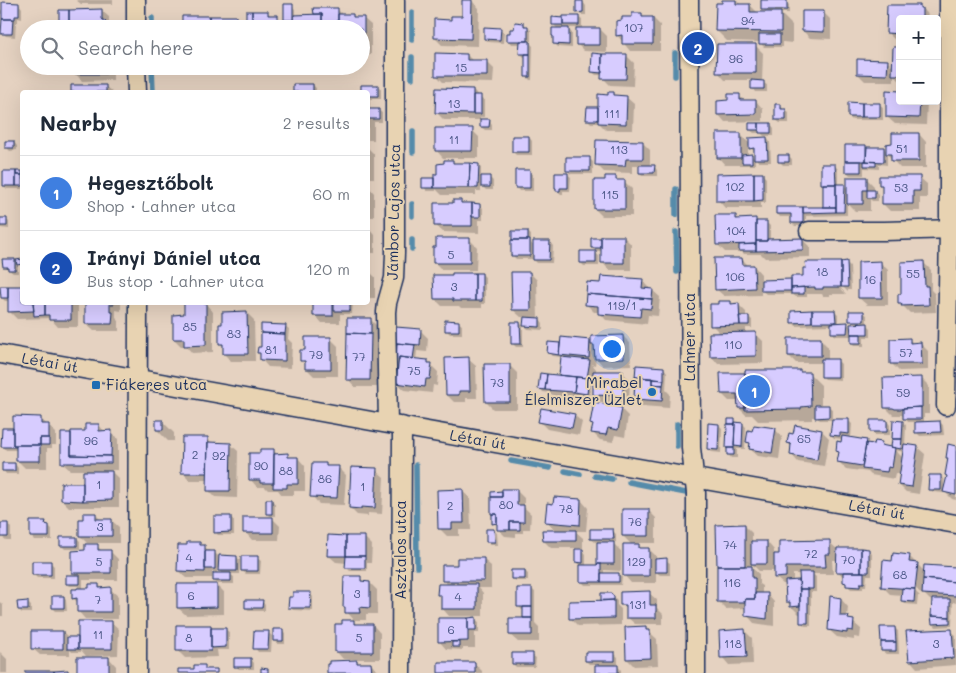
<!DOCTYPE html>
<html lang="en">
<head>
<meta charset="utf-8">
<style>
  :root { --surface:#fff; --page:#f6f6f7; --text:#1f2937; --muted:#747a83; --line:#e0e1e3; --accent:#ea580c }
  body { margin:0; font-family:Mali,sans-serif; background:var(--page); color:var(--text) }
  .controls { position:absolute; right:15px; top:15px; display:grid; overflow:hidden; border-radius:5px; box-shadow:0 5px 20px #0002 }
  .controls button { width:45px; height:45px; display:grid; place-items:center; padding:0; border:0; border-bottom:1px solid var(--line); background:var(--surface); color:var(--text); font:25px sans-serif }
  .you { position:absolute; left:611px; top:348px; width:18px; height:18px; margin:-12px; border:4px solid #fff; border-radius:50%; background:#1a73e8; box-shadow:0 0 0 8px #1a73e833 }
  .badge { display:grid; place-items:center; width:32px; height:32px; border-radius:50%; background:var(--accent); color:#fff; font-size:16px; font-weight:700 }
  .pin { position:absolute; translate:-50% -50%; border:2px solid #fff; box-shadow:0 1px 5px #0006 }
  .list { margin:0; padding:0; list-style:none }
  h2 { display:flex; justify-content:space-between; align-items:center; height:65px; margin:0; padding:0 20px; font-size:21px }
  h2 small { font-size:16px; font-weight:400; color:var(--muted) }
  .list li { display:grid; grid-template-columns:32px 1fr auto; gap:15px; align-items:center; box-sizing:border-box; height:75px; padding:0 20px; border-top:1px solid var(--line) }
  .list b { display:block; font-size:19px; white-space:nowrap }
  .list p { margin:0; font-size:16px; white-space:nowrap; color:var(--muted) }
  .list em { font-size:16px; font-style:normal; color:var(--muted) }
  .icon { flex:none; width:28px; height:28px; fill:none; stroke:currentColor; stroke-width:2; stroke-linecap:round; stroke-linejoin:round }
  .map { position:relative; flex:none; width:956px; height:673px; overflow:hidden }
  .search { position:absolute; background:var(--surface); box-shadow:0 5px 20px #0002; left:20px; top:20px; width:350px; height:55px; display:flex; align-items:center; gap:12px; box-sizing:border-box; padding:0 18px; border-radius:28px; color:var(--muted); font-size:19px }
  .panel { position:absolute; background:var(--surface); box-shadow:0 5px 20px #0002; left:20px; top:90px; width:350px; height:215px; border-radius:5px }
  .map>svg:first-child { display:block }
  .shadow { fill:#0003; fill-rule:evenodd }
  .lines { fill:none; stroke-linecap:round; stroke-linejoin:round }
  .stream { stroke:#558baa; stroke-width:5.5 }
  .building { fill:#d7ccff; stroke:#1b2f5e }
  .street-casing { stroke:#1b2f5e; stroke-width:21 }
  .street { stroke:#e8d3b2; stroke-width:18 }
  .poi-dot { fill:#1f6fb2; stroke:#e8d3b2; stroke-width:2 }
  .labels { text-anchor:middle; stroke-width:4; stroke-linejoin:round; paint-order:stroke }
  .number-label { font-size:12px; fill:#4a5686 }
  .street-label { font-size:15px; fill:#1b2f5e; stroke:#e8d3b2 }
  .poi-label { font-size:15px; fill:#1b2f5e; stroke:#e8d3b2; text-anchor:end }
</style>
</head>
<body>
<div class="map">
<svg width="956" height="673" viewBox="0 0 956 673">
  <rect width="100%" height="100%" fill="#e5d2c1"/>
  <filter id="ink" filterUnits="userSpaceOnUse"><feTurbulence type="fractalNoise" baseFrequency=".02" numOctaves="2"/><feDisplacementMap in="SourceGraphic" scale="10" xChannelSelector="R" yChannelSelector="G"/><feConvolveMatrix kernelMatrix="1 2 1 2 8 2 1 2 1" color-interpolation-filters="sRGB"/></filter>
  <g filter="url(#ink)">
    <path class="shadow" d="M76,0H113V4H81Z
      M723,0H736L741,5H750L758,13H767L763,9V0H779L786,2L789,5V13H780L792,25V43L783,42V47H764L760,43V42L727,41L716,30L723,4Z
      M472,1L479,8L478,46L442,45L435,38L452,21L463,18Z
      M583,2L586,6V15H581L577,12Z
      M19,4L22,8V19L18,18V22H16L15,37L6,36L2,33Z
      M292,6L295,9V16H317L315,14L338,10L341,13V15H352L355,18H363L371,25V55H361V29L339,27H329V29H295V23H288L285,19ZM329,23H343V25H329Z
      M888,6H920L927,13L929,19H900V40H895L888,33Z
      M101,10L109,17V27L111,29H61Z
      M267,12L272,17H277L285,24V26L287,29H253V23H251L247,20Z
      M823,12L831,20V39L810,38L803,31Z
      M641,15L645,18H653L660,25V51H630L617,35L633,18Z
      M235,17L243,25V29H183Z
      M578,17L582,20V29H600L607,36V52L584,51L577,44V28H567L572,33V48L558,47L555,44L558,29L553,24Z
      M524,24L531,30V44L533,46L532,80H530L526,76V57H524L521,54V44H511L508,40L511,34Z
      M500,29L504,33L503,43L489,42L485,39Z
      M756,46L763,53L762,82L767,85V92H755L752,88V80H725L718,72Z
      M900,49V81L894,75V81H865L858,74L887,61L894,68Z
      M467,55L473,61H486L494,69L493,83L443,82L436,75Z
      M627,56L634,63L633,86L610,85L603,78V75H596L592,72Z
      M40,66H59V69L44,70Z
      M75,66H113V80L82,81L75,73Z
      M295,85H313L316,88V92H295Z
      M105,86L112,92H72V87Z
      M362,86H378L381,89V99H370V109L378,110L382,113V122H374V140H368V92H362Z
      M473,90L484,100V117H480V120H489L492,124V130H485L481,127V120H444L437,113Z
      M614,93L617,97H626L634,104L633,130H606L599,123H591L587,119L599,108L609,96Z
      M739,96L745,101H756L763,109V121L725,122L718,114L730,102Z
      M900,101H927L926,125L895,124L887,117Z
      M879,104L883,107V120H852L849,117Z
      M780,105L784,110H786L789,113V123H780L776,120Z
      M771,124L774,128V136H764L761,133H754L750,130Z
      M472,130L479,137V158H443L436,150Z
      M919,134L926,142V168H900L887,154V165L879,164V169L864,168V175H850L846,171L866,146L868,148H884L887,152Z
      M741,135L750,144L767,138L770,142L771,162H759L756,159L755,151H754L748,146V156H752L755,159V165H725L718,157Z
      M529,137L532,141V155H516L513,152Z
      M14,142L17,146V150L10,151L6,147Z
      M643,143L650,150V166H654L657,170V176H643L640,173V166H632V173L604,172L597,165Z
      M368,148L374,154V178H368Z
      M789,156L792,159V165H783L779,161Z
      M589,158L593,162V174H571L567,170Z
      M452,161L456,165H478L481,168V177H489L493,181V190H486L481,185V191H476V195H442L436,189V191H427L424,187L439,175Z
      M835,166L838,169V185H844L848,189L867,179L874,186V190L878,194V201H872L870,199V211H855L847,203V215L806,216V226H795L792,223V217H780L777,213L825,208V186L822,183Z
      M529,171L533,175V191H519L516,187Z
      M4,172H22V189H7L4,186Z
      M567,174L571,177L570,191H563V194H561L557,191Z
      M762,174L766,178V203H761V208H725L718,200Z
      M919,177L927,184V198H920V211H890L883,204V187L881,185Z
      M615,178L619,182H625L632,189V216H602L595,209Z
      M368,186L374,193V217H368Z
      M461,201L464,205H480L483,208V220H479V233L443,232L435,225L454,204Z
      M736,217L739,220H755L758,222H766L770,226V240H803L810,247V257L765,258L761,254H744L742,252H725L717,244Z
      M0,219H6L9,222V229L0,228Z
      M368,227L375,235V253H368Z
      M528,232L531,235V243L534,247L550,242L553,246L552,263H537L533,259H516L512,255Z
      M624,237L631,244V270H609L602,262V251H595L592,248Z
      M469,239L477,247L476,270H442L434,262Z
      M596,253L599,256V266H584L581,263Z
      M742,259L749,266H754L761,274V281L790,280L804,277L847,263L850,266L851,290H848V292L838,282L836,283L846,294H830V296H823L822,294H807V297H796L792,294H766L761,290V295L724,296L716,289Z
      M15,260L18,263V261H22V267L18,264V273H13L4,266Z
      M881,263L888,270V305H867L859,298Z
      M924,263L931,270V290L935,294L936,312L910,313L900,303L903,295Z
      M368,270L375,277V298H368Z
      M530,273L537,280L538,319H540L543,323V330L528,329L524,325L525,317H521L513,310Z
      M482,274L485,277V304H482V308H461L459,306H442L435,299Z
      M642,280L650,288V290H652L660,297L658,316L648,315L647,324L606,320L599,312H594L586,304Z
      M22,287V302H78V327H58L50,318L17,319L9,311V301H5L2,298V288Z
      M86,302H121V311L116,310V318L119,321V331H94L86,324Z
      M315,302H353L352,314H340V323H322L315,315Z
      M730,302L733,305H739L746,312V317H749L752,320V328H746V334H756L763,341V363L718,364L711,356L721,334L712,325Z
      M206,304L213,312V352L192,353L186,346H181L174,339L185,316Z
      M835,311L838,314V324H847L852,328L855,325L851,320L863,312L867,315V324L871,328V337H864V346H855L852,343V336H835L832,332V325L796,326L793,322Z
      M247,313L254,320L255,361H231L224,354V347L221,344Z
      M371,320L378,327L377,387H355L348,379Z
      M458,322L462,325V334H450L446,330Z
      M520,323L523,326V347H516L513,344Z
      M285,326L289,329L288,339L292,343L291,368L268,367L261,359V355L259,352Z
      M397,328L421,331L428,338L427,352L417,351L416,360L428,362L438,372L437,386L433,385L432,393L405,390L397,383L400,361L397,359L398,345L396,342Z
      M623,336L630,343L631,365L603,366L596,358L595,365L592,364L596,369V372L623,373L630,380L629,403L601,402L594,395V385L591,384L590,397L581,396V399L554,396L550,393L543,392L540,388L560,376L562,357L552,356L548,353L560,344L561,346L562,338L592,342Z
      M330,338L338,346V376H314L307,369V365L302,360L306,351Z
      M820,339L828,347V360H837L841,364V380L825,379L822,376V363H796L789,356Z
      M909,339L914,344L920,343L928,351V370L899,371L892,364Z
      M468,359L476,366L477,398H466V402H454L447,395Z
      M509,365L517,373V409H493L486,402Z
      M637,367L664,368L667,372L666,390L670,394L669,408L642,406L635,399Z
      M800,371L802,374H810L821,385V406H828L832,409V420H820L816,417H812V420L758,421L752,415H746L739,408V401H729L722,394Z
      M921,378L929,386V414H924V423L940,422L943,425L944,435L920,436L917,433L916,422H908L902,415H893L885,407Z
      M621,409L628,416L625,437L615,435L613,442L600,440L592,432L594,427L591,424Z
      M574,415L582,422L579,435L547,429L539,421Z
      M40,418L56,433V445H52V448H47V468H25L17,460V450H6L3,446L14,429Z
      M734,420L738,424H743L746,427L745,449H737V458H731L728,454Z
      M849,421L852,424L851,439L866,441L869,444L876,445L881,443L886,447L891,449L893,439L902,422L906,425L905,445L917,447L925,454L919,494L906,492L899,485L901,475L895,473L894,479L871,475L868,472L846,469L839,462L840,454L837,451L842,443V439L834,438L831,435ZM895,450L904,452L903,458Z
      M887,421L890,425V435H875L871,431Z
      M163,422L174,433V441H168L157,430Z
      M99,425L105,432H111L118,439V470H110L119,479V507H69L62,500L84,485V470H70L62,463L86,432Z
      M719,425L722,428L721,453L712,452L708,449Z
      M775,429L782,437L779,459L758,456L750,449L751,445L748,442Z
      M822,431L829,438L824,466L798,462L791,454L792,447L788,443Z
      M208,439L213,444H230L238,451L237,498L215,497L208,490V480H190L183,473Z
      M956,447V500L952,499L944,491L943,493L933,492L930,489L941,477L944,480V488L945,489L949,460L947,458Z
      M273,450L278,455H287L291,458H298L305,466V491H294V495H282L278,490H268L265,487H257L250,479L261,454Z
      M15,464L18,468V474H6L3,470Z
      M326,465L328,467H338L346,475L344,505L319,504L312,496Z
      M376,470L384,477L382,514L368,513V516L357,515L350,508Z
      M462,491L470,498L471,530H459V536H447L440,529Z
      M517,491L524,498V507L531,514L530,529H523V533H516V537L505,536L498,529V526L494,523Z
      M272,500L275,504V516H270L267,513Z
      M581,500L588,508L586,531H575L583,538V548H551L544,541L556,531L547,522Z
      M649,511L656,518V543H637L642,549H649L656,556V560H666L670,563V575H660L656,572V583H631L624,575L633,546L623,536Z
      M95,514L101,520H111L119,527V543H87L80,536L85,520Z
      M231,517L234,521V535H218L215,532Z
      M272,518L280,526L279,540H252L245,532Z
      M45,522L52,529V540H34L31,536Z
      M8,524L11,528V540H6L2,537Z
      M745,526L752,533V542H767L774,550V555H780L829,542L837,549L869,550L872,553V575H867L866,586H863V589H851L844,582V578L838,571V560H832L833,574H813L816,577V592H811V626H805L802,623L801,614H799L787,602L786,584H783L775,577V571H759L752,564V568L759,574V584L762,586V594H767L774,602V626L754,623L747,615V608L726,609L718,601ZM793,574H801V583L799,581L793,582Z
      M494,530L497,533L498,545H491L487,542Z
      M613,531L616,534V542H612L621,551V571L604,570V574H618L622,577L621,585H585L581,581V565H580L577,562L583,550L586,554V566H598V542H595L591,539Z
      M364,537L372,545L371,563H367V571H350L347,568V563L336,562L328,555Z
      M77,538L80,541V549H65L62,546Z
      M199,543L211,552H214L218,556L236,557L240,560L239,574H230L234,577V584H218L214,581L215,572H212V578H186L178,571L188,546ZM217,568L223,574H217Z
      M97,546L103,552H111L118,559V580H83V589H90L99,585L102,589H110L118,596V619H85L78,611V603L73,598L78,590V586H70L67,583L77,577L73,573L87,552Z
      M909,556L925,572L956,568V603L953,602L952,626L936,627L933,623V601L930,600L923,593L922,595L914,586V590L920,596H918L917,605L905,604L902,601V595L890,594L883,587L894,562Z
      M257,558L261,561L260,574H246L242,571Z
      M483,559L491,566V588H479L483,593V616H449L442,608V597L439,594L448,585L444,581L458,567Z
      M51,563L54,566V578H37L33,574Z
      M525,571L528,574V581H516L512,578Z
      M360,578L365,583H370L377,590V614H366V620H354L347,612V609L345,607Z
      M217,585L224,592V614L186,615L178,608Z
      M532,589L535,592V623L539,627V642H518L510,635L526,619L525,610H522L519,607Z
      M310,593L313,597V611L293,610L290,607Z
      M649,593L657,600V608L663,614V624H635L627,617L628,610L622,604Z
      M610,594L617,601V605L621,609V625L578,626L570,618L603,602Z
      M63,597L66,600L67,611H56L53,608Z
      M841,599L848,607L847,617L861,629L860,638L854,637V640L837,637L829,630Z
      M262,601L265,605V611H250L246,608Z
      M0,602L3,605V616H0Z
      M28,603L31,606V613H22L19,610Z
      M475,619L479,622V633H475V648H463V650L446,649L439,641Z
      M353,621L358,626L373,625L380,633V659H343L336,651L343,625Z
      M111,622L119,629L118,655L86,656L81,650V652H72L70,650V655H40L32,648L63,632L69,638H77Z
      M210,626L213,629H225L229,632V650H217L218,657L185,658L177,650Z
      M645,628L657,639L658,665L634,666L627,659Z
      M895,628L898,631L899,654H886L882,651Z
      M282,630L285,633V644H278L274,641Z
      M745,631L752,638L753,664L729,665L722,657Z
      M951,631L956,635V665L917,668L910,660Z
      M268,632L272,636L271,652H258L255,648Z
      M0,652L7,659V673H0Z
      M615,654L618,657V664H616L621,670V673H596L597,664H589L586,661Z
      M532,655L536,658L535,667H516L513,664Z
      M109,658L116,666V673H79Z
      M251,659L254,663V669H239L236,666Z
      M357,661L360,665L371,664L380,673H328Z
      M474,663L482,671V673H439Z"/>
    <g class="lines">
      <path class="stream" d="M412,12V40
        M152,18V29
        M675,53V76
        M412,57V78
        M152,66L153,92
        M413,131V152
        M676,189V215
        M412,216V204
        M676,232L677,272
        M412,240V249
        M677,446V424
        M511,461L550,468
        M416,465L417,567
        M565,471L580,474
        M595,476L612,479
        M629,482L686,493"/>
    </g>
    <path class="building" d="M462,0H472L471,39L434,38V19L451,20V16H462Z
      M722,0H736V4H750V12H781V32L715,31L716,3H722Z
      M761,0H787V10H761Z
      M576,1H583V12L576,13Z
      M2,2L19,3V16H15V19H2Z
      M284,4H293V20H284Z
      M887,5H920V8H922V19H900V34L886,33Z
      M313,8H338V24H322V14H314Z
      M102,9V19L106,22L102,25V29H69V10Z
      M59,10H69V29H59Z
      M246,11H252V21L246,20Z
      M252,11H268V15H278V21H282V28L252,29Z
      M802,11H824V32L802,31Z
      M632,13H642V17H653V44H622V35L616,36V21L622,20V17H632Z
      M322,14V29H294V15Z
      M338,14H353V17H364V48H361V29H338Z
      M182,16H209V29H182Z
      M209,16H236V29H209Z
      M563,16H579V25H563Z
      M552,17L563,18V25H552Z
      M2,19H13L12,34H1Z
      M515,22L524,23V26H528V41H507V33H510V29H514Z
      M484,27L501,28L500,40L484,39Z
      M552,28H569V45L553,44V36H552Z
      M576,28H600V45H576Z
      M759,34H780V44H759Z
      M520,41H530V54H519Z
      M717,44H756V73H716Z
      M893,47H900V75H892Z
      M435,53L467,54V60H487V76H435Z
      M592,53L602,54V73L591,72Z
      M525,54H530V77H525Z
      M602,54H627L626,79H601Z
      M857,59L888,60L887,75L857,74Z
      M74,66H106V74H74Z
      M751,80L764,81V89H751Z
      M293,84H313V92H293Z
      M71,85H106V92H71Z
      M361,85H378V96H368V92H361Z
      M436,88L473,89V114L435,113Z
      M886,90L900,91V101H920L919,118L886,117Z
      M608,92H614V95L627,96L626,124L598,123V94L608,95Z
      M728,94H740V100H756V114L717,115V101L728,100Z
      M473,95H481V114H473Z
      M848,102L862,103V117H848Z
      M862,103H880V117H862Z
      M775,104H781V109H786V120H775Z
      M587,107H598V120H586Z
      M368,109H379V119H368Z
      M480,119H490L489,127H480Z
      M749,123H759V130H749Z
      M759,123H771V133H759Z
      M435,128H473L472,151H435Z
      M717,133H741V158H717Z
      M892,133H919V161H891V154H886V144L892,143Z
      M512,136H529V152H512Z
      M767,137L768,159H754V148L749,149V138Z
      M596,140L643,141V159H626L625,166L595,165Z
      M5,141H14V148H5Z
      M845,145H866V161H845Z
      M867,147H884V162L866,161Z
      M752,154V163H742V155Z
      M778,155H789V162H778Z
      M566,157H590V171H566Z
      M444,160H453V163H470L469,188H434V174H437V164L444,163Z
      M845,161H861V172H845Z
      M864,161L876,162V166H864Z
      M470,163L479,164L478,188H469Z
      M821,164H835L836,184H821Z
      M639,165H655L654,173H639Z
      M515,170H530V188H515Z
      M3,171H16V186H3Z
      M16,171H22V175H16Z
      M555,173H568V188H560V191H556V188H555Z
      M754,173V201H716V174Z
      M754,173H763V200L754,201Z
      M16,175H22V186H16Z
      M481,176H490V187H481Z
      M605,176H616V180H625V209H594V180H605Z
      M879,176H920V191H913V204H882V185H879Z
      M847,177H867V190H863V204H847Z
      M422,178H434V188H422Z
      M823,184H836V207H823Z
      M836,184H845L844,212H836Z
      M867,190H875V198H867Z
      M453,200H461V203H472V226H434V203H453Z
      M472,203L480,204V217H472Z
      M776,207H803V223H791V214H776Z
      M803,207H836V212L803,213Z
      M715,215H736V219L756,218V244L716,245Z
      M0,218H7V226H0Z
      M756,221H767V241H756Z
      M512,231H528V240H512Z
      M601,236H624V263H601Z
      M436,238H470V263H433V247H436Z
      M591,238H601V248H591Z
      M803,238V250L756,251V241H767V239Z
      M511,240H530V256H511Z
      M533,241H550L549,260H533Z
      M756,244V251H739V245Z
      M580,251H596V263H580Z
      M714,258H742L743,265H754L755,288L715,290Z
      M2,259H15V270H8V267H3Z
      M22,259V264L17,265L16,260Z
      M847,261L848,287H841V262Z
      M881,261L882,298H858V262Z
      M924,261L925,286H928L929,305L901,306L902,304H898V294H901V262Z
      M805,262H841V287H823V289H815V287L791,288V276H803V268H806Z
      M511,272H530L531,310H512Z
      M452,273H475V301H453V299H434L433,275H452Z
      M475,273H482V301H475Z
      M601,276L643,279L642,288L653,289L652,299L586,294L587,282L600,283Z
      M791,279V291H761V280Z
      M0,286H8V298H1Z
      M8,286H22V302H33L34,311L8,312Z
      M804,287V294H791V288Z
      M586,294L652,299L651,309L641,308L640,317L598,314V306L585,305Z
      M718,301H731V304L739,303L740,325L710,326V304H718Z
      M33,302H45V315L34,316Z
      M45,302H71V320H49V315H45Z
      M85,302H114V304H110V312H113L112,324H85Z
      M313,302H333V316H313Z
      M334,302H350V311H334Z
      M184,303H206V345L184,346V339H173V315L184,314Z
      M812,310V322L791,323V311Z
      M812,310H835L836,322H812Z
      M247,311L248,354H223V344H219V324H222V312Z
      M849,311H864V321H849Z
      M739,316H749V325H740Z
      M524,317L540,318V327L523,326Z
      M347,318H371V334L347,333Z
      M445,320L459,321V331H445Z
      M511,322H520L521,344H511Z
      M848,322L847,333H831V323Z
      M868,323V334H851L850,324Z
      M261,324L286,325L285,334L261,333Z
      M396,327L421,329L420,345L395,343Z
      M756,332V356L710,357L709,333Z
      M261,333L285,334V361L260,360V353H257L258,347H261Z
      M347,333L371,334L370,380H346Z
      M851,334H861V343H851Z
      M623,335L624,358L595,359L594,345H591V336Z
      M305,337H331V369H305V361H300V350H305Z
      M561,337L590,340L589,358L559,355Z
      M788,338H821V356H788Z
      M910,338V343L921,342L922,364H890V339Z
      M548,342L560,343L559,355L547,353Z
      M397,343L415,345L413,359L399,357V360L396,359Z
      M399,357L428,360V363H432L430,379H426L425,387L396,383Z
      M469,357L470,391H459V395H446L445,358Z
      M561,357L590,360L587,378L559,375Z
      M821,359H838V377H821Z
      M484,364H510V402H485Z
      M636,365L664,367V380L635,377Z
      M745,370H800V372H810L811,406L801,407V409L745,410Z
      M593,371H623V396L593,395Z
      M540,373L547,374L545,390L538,389Z
      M720,373H745V408H738L737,394H721Z
      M547,374L576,377L574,392L545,390Z
      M576,377L589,378L587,394L574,392Z
      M635,377L652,378V384L663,385L662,401L634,399Z
      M922,377V407L903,408V409H895L893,408H884L883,378Z
      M652,379L664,380L663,385L652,384Z
      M594,402L622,408L618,430L608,428L606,435L591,433L593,425L590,424Z
      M815,405H829V417L815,418Z
      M921,407V419H903V408Z
      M541,408L575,414L572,428L538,422Z
      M13,416L41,417V424H49V438H40V445H13Z
      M728,419H735V424H728Z
      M832,419H849V434L840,433V436L830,435Z
      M156,420H163V430H156Z
      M870,420H887V432H870Z
      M893,420L903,421L902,439H892Z
      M940,421L941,432L915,433V422Z
      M735,422L743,423L742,447L734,446Z
      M708,423L719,424L718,450L707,449Z
      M85,424H99V431L112,430L111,456L71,455V431H85Z
      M727,424H735L734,448H726Z
      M754,425L776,428L772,453L749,449L750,443L746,442L748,430L752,431Z
      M795,425L822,430L817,460L790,455L791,444L787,443L789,433L793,434Z
      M2,428H13V445H16V447H1Z
      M61,433H71V455L111,456V463H61Z
      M842,436L867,440L862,466L837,462L839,452L836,451L837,441L841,442Z
      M182,437H208L207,473H181Z
      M40,438H49V445H40Z
      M892,439H902L901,449L891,447Z
      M875,441L882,442L881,445L895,448L892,468L888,467L887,472L862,469L866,443L874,444Z
      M208,442L231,443L230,491H207Z
      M904,444L918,446L912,487L898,485Z
      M948,444L956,446V495L943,492L947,476L945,475L948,458H946Z
      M16,445H40V461H16Z
      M727,448H734V455H727Z
      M260,449H274V483H260V480H249V453H260Z
      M288,453V457H298V484H287V488H273L274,454Z
      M2,463H15V471H2Z
      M312,463H326V466H339L337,498L310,497Z
      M351,467L377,468L375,508L361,507V509L349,508Z
      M83,471H112V500L83,501Z
      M929,475H941V490H928Z
      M61,483H83V501L61,500Z
      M463,489L464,523H452V529H438L437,490Z
      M502,489H517V505H524V522H510V530H497V514H491V497H502Z
      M502,491V497H491V492Z
      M554,497L581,499L580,525L545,522L547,503L553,504Z
      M266,499H272V514H266Z
      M622,509H649V536H622Z
      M83,513H96V519H112V536H79V519H83Z
      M492,514H497V523L492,524Z
      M214,516H231V532L214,533Z
      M243,517H273V533H243Z
      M30,521H46L45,524L49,525V537H30Z
      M510,522H520V530H510Z
      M1,523H8V537H1Z
      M745,524V566H717L716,525Z
      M486,529H494L495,542H486Z
      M590,529H613L614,539H590Z
      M542,530H576V541H543Z
      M328,535L346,536V556H327Z
      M346,536H365V556H346Z
      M60,537H77V546H60Z
      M830,540V554H825L826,567H786V577L774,578V554H779V541Z
      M751,541H767V564H751Z
      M187,542H200V545H205V572L177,571L178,545H187Z
      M597,542H614V564H597Z
      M85,544H98V550H111V573H72V551L85,550Z
      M623,544H639V548H649V576H623Z
      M837,548H861V572H836Z
      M861,548L869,549V572H861Z
      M575,549H583V563L575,562Z
      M205,551H215V569H205Z
      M893,553L910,555L909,562L918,563L915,589L881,587L883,560L892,561Z
      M219,555L237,556V571H218Z
      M241,556H258V571H241Z
      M346,556H365V568H345Z
      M457,558H484V581H442V565H457Z
      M667,558V572H655V559Z
      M32,561H51V575H32Z
      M597,564H601V582H580V565H597Z
      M924,565L956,567V582L923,579Z
      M717,566H752V578H755V599H745V602H717Z
      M511,570H525V579H511Z
      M799,572H813V589H800Z
      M843,572H864V583H860V587L846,586V583L843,582Z
      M213,573H231V581H213Z
      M601,573H619V582H601Z
      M66,575H80V584H66Z
      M344,576H361V581L370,582V608L359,607L360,613H345V607H343Z
      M923,579L956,582V596L922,594Z
      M799,580L800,606L790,607V602H786L785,581Z
      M89,584H99V588L111,587V612H77V598L72,599V589H77V588H89Z
      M177,584H217V607L177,608Z
      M438,584H477V609H441V595H437Z
      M517,588H532V607H517Z
      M902,588L915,589L914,602L901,601Z
      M800,589H808V623H800Z
      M650,591V605H656V618H626V605H620V592Z
      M293,592H311L310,608H288L289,597H293Z
      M601,593H611L614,597V600L601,601Z
      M755,593H768L767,619L745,616V599H755Z
      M52,596H64V608H52Z
      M830,596L841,598L840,616H849L848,619L854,620L853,631L847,630V633L828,630Z
      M932,599H950V617L931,616Z
      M245,600H263L262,608H245Z
      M614,600V618L569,619V601Z
      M28,601V610H18L17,602Z
      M523,607H532V618H523Z
      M931,616L950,617V623L932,624Z
      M476,617V630H468V618Z
      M438,618H468V641L438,642Z
      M509,618H532V635H509Z
      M342,620H354V624H373V652H335V624H342Z
      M78,621H112V649H78Z
      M176,625H211V651H176Z
      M646,626V630H650L651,658L626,659L625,627Z
      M880,627H895L896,642H881Z
      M211,628H226V647L211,648Z
      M273,629H283V641H273Z
      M745,629L747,657L720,658L719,631Z
      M952,629L954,658L909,661L906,631Z
      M31,631H63V649H31Z
      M254,631H269L268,649H253Z
      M67,637H78V649H67Z
      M452,642H460V647H452Z
      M881,642H896V651H881Z
      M585,652H615V661H585Z
      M512,653H533V664H512Z
      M77,657H109V673H77Z
      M234,658H251V667H234Z
      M357,660V663H371L372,673H327V664H329V661Z
      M438,662H475V673H438Z
      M194,665H205V669H217V673H178V669H194Z
      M595,665H618V673H595Z
      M261,668L268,669V673H261Z
      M68,670V673H54V671Z
      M25,671H54V673H25Z"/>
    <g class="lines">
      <defs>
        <path id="street" d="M136,0V29
          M689,0L691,448L696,493V673
          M136,66L137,92
          M809,231H884L956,229
          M0,354L388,424L956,524
          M946,406L949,229V0
          M388,424L386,312L387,303L394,278L395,253V0
          M137,673L138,302
          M401,673L402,426"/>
      </defs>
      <use href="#street" class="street-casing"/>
      <use href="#street" class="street"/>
    </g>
  </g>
  <g class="poi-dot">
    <rect x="91" y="380" width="10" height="10" rx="2.5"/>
    <circle cx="652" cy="392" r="5"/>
  </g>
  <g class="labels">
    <g class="number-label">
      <text x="748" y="25">94</text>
      <text x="634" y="32">107</text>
      <text x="736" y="63">96</text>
      <text x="461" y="72">15</text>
      <text x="454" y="108">13</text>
      <text x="612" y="118">111</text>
      <text x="454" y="144">11</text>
      <text x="902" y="153">51</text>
      <text x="619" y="154">113</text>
      <text x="735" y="191">102</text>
      <text x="901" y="192">53</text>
      <text x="610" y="199">115</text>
      <text x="736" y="235">104</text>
      <text x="451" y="259">5</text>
      <text x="822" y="276">18</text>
      <text x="913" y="278">55</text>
      <text x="735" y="281">106</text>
      <text x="870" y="284">16</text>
      <text x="454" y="291">3</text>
      <text x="622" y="310">119/1</text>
      <text x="190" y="331">85</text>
      <text x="234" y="338">83</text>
      <text x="733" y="349">110</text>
      <text x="271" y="354">81</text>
      <text x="906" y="357">57</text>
      <text x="316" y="359">79</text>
      <text x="359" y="361">77</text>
      <text x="414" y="375">75</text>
      <text x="497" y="387">73</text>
      <text x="903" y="397">59</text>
      <text x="804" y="443">65</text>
      <text x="91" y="445">96</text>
      <text x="195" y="459">2</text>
      <text x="219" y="460">92</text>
      <text x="261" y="470">90</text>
      <text x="286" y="475">88</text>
      <text x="325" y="483">86</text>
      <text x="99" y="489">1</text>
      <text x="363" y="491">1</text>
      <text x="506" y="509">80</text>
      <text x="450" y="510">2</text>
      <text x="566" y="513">78</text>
      <text x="635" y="526">76</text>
      <text x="100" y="531">3</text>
      <text x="730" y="549">74</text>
      <text x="811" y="558">72</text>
      <text x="189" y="562">4</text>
      <text x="848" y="564">70</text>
      <text x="99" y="566">5</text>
      <text x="636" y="566">129</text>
      <text x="900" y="579">68</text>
      <text x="732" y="587">116</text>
      <text x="357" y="598">3</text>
      <text x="191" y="600">6</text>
      <text x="458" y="601">4</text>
      <text x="98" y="604">7</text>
      <text x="638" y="609">131</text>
      <text x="451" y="634">6</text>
      <text x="98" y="639">11</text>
      <text x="189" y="642">8</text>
      <text x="359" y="642">5</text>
      <text x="733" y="648">118</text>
      <text x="936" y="648">3</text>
    </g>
    <g class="street-label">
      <text transform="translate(394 212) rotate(-89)" y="5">Jámbor Lajos utca</text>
      <text transform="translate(690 337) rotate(-90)" y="5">Lahner utca</text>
      <text transform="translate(50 363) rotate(10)" y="5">Létai út</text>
      <text transform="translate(478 440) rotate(10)" y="5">Létai út</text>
      <text transform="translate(877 510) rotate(10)" y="5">Létai út</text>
      <text transform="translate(401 550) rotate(-90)" y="5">Asztalos utca</text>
    </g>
    <g class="poi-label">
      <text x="642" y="388">Mirabel<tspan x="642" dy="17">Élelmiszer Üzlet</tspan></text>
      <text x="106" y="390" text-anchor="start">Fiákeres utca</text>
    </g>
  </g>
</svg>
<div class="controls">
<button>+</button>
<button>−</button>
</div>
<div class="you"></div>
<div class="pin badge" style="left:754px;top:391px;background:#3f7fe0">1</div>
<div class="pin badge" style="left:698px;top:48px;background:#1a4fb4">2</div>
<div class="search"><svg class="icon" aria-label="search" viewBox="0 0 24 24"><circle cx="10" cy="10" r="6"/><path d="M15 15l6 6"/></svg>Search here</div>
<section class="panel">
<h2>Nearby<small>2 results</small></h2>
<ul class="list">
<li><span class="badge" style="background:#3f7fe0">1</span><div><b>Hegesztőbolt</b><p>Shop · Lahner utca</p></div><em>60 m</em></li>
<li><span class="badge" style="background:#1a4fb4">2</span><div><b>Irányi Dániel utca</b><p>Bus stop · Lahner utca</p></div><em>120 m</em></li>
</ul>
</section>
</div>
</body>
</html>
